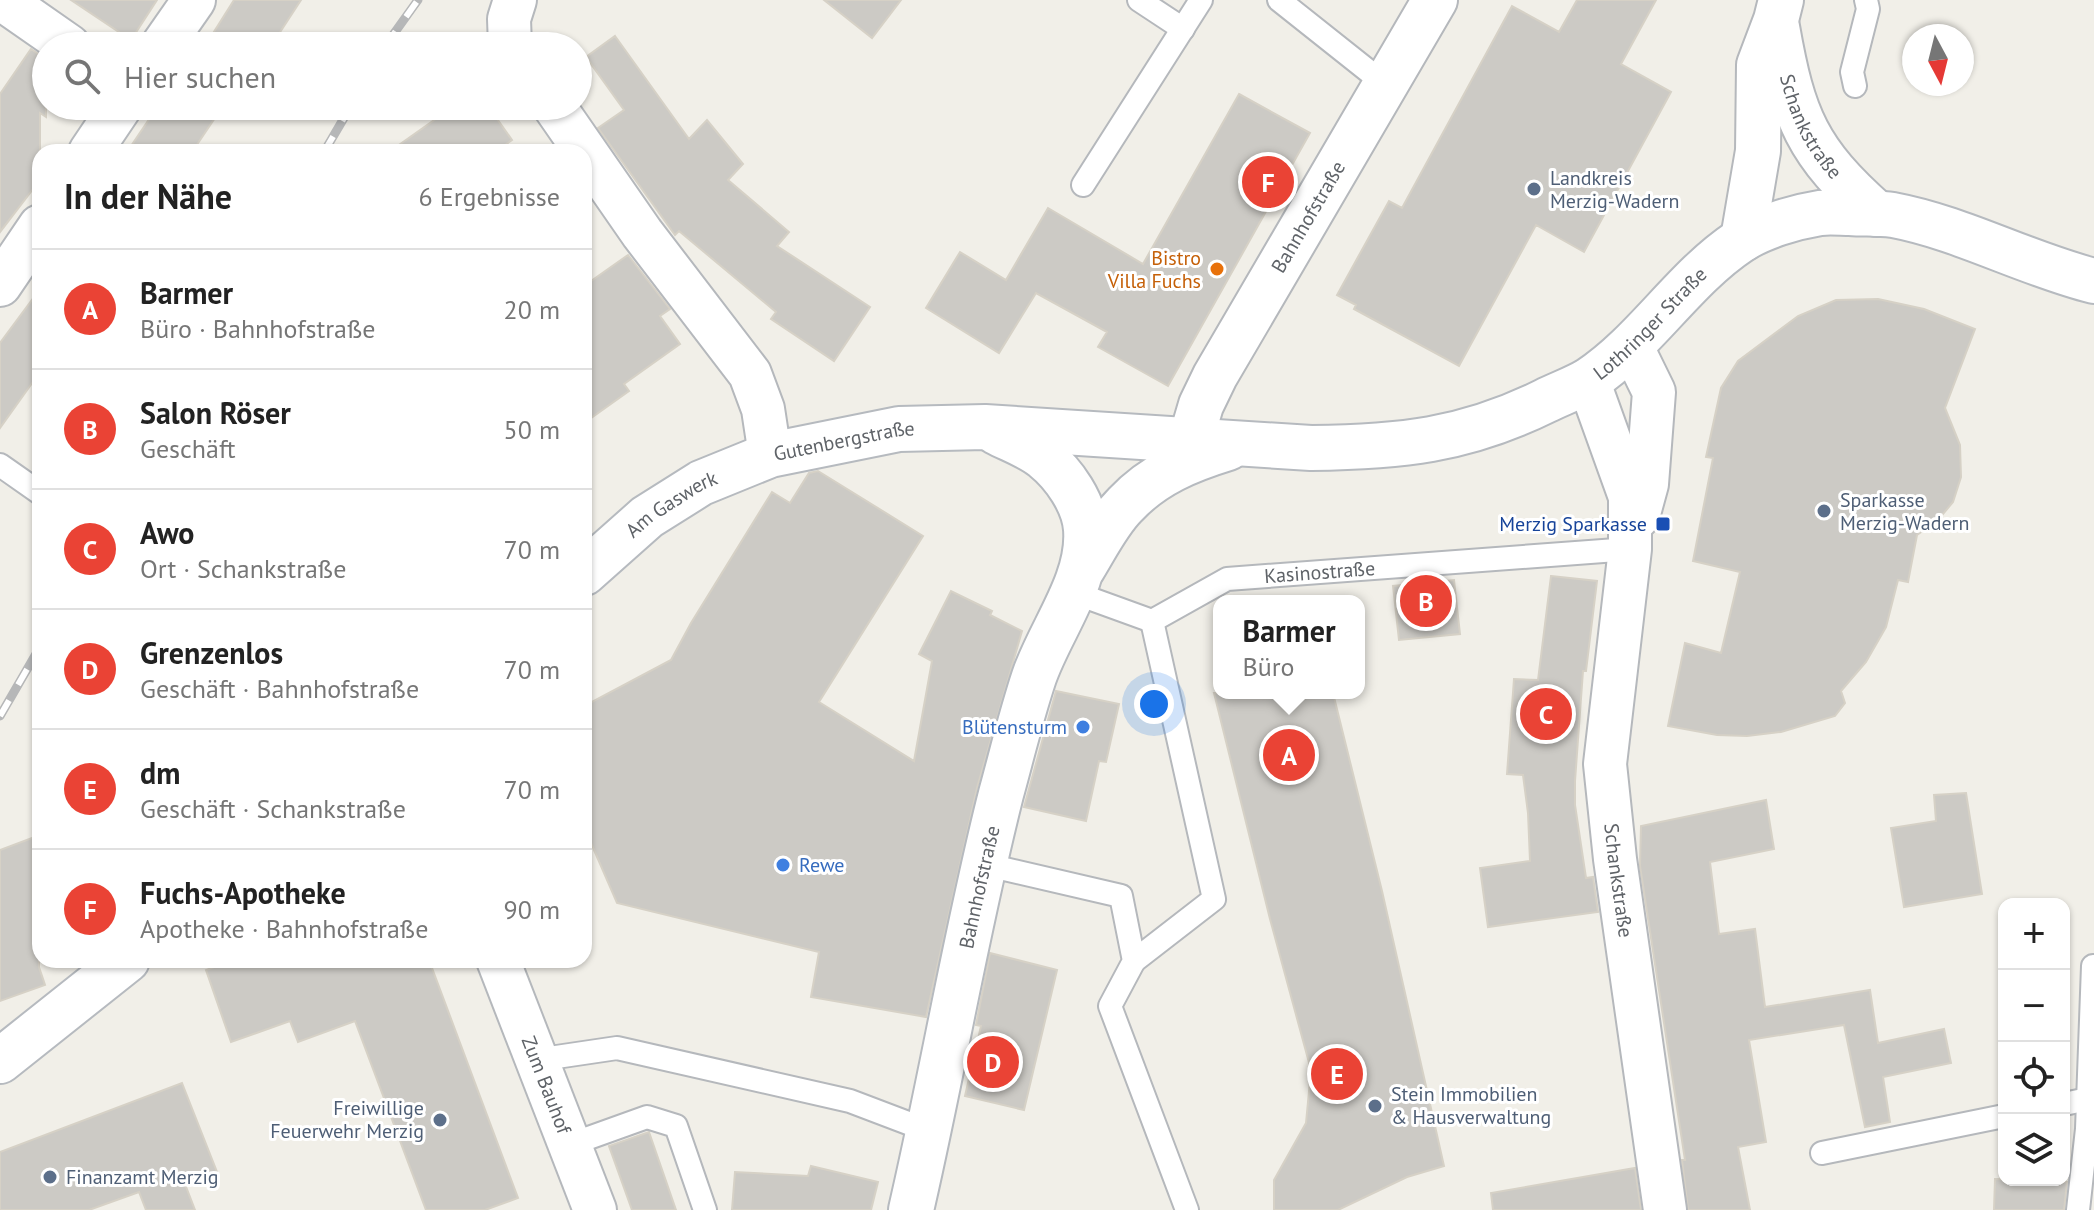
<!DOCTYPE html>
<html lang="de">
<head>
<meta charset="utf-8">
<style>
  :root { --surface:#fff; --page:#f2f2f2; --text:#222; --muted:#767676; --line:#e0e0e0; --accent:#ea4335 }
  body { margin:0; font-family:"PT Sans",sans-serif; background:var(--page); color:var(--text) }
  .controls { position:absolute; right:24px; bottom:24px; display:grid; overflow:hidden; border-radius:16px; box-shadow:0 2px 6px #0004 }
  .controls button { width:72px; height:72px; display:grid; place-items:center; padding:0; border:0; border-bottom:2px solid var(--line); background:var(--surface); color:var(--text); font:40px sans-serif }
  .compass { position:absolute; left:1902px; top:24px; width:72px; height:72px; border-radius:50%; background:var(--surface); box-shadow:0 2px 6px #0004; rotate:173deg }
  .you { position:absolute; left:1154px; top:704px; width:28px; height:28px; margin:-20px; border:6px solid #fff; border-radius:50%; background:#1a73e8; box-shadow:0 0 0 12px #1a73e833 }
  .badge { display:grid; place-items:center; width:52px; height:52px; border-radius:50%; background:var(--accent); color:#fff; font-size:26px; font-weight:700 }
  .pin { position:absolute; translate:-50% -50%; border:4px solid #fff; box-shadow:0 2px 8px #0006 }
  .popup { position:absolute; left:1213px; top:595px; width:152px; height:104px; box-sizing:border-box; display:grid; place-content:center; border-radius:16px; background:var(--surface); filter:drop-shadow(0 2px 6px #0005); font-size:26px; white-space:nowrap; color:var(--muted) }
  .popup b { font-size:30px; color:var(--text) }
  .popup::after { content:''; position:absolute; left:50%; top:100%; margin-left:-16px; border:16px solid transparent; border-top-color:var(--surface) }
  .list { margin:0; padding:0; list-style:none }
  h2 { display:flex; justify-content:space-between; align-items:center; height:104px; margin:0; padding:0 32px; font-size:34px }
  h2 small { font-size:26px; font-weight:400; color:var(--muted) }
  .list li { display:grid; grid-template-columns:52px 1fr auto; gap:24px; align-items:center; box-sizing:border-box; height:120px; padding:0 32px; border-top:2px solid var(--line) }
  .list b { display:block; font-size:30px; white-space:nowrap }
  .list p { margin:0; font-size:26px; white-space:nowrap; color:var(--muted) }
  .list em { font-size:26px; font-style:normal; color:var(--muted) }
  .icon { flex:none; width:44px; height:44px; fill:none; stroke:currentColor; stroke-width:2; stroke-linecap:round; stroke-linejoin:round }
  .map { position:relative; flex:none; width:2094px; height:1210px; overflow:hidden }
  .search { position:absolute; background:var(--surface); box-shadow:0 2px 6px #0004; left:32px; top:32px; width:560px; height:88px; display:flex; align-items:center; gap:20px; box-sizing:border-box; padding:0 28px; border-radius:44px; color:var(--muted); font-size:30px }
  .panel { position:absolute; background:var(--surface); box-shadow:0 2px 6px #0004; left:32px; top:144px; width:560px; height:824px; border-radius:24px }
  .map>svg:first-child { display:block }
  .building { fill:#cccac5; stroke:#d6d1c6; stroke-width:2 }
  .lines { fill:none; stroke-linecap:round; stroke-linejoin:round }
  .service-casing { stroke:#b5b8bc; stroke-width:26 }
  .minor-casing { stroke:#b5b8bc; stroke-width:46 }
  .tertiary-casing { stroke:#b5b8bc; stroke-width:48 }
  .secondary-casing { stroke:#b6babf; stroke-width:48 }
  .service { stroke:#fff; stroke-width:22 }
  .minor { stroke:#fff; stroke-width:42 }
  .tertiary { stroke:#fff; stroke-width:44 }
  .secondary { stroke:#fff; stroke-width:44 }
  .rail-casing { stroke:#b6b7b8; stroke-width:9 }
  .rail { stroke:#fff; stroke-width:6; stroke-dasharray:18; stroke-linecap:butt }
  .service-dot { fill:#5c6f8a; stroke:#fff; stroke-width:3 }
  .food-dot { fill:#e8710a; stroke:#fff; stroke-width:3 }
  .transit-dot { fill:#1a4fb4; stroke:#fff; stroke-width:3 }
  .shop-dot { fill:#3f7fe0; stroke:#fff; stroke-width:3 }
  .labels { text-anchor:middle; stroke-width:6; stroke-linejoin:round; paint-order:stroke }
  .street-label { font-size:20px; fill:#5f6368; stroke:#fff }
  .service-label { font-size:20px; fill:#4e5e75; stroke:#fff; text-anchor:start }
  .food-label { font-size:20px; fill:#c56008; stroke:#fff; text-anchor:end }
  .transit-label { font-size:20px; fill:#164399; stroke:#fff; text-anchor:end }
  .shop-label { font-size:20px; fill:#366cbe; stroke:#fff; text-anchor:end }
</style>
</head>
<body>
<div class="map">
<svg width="2094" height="1210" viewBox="0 0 2094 1210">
  <rect width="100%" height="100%" fill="#f1efe8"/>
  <path class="building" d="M71,0H157L131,40Z
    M234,0H301L271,46H205Z
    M824,0H901L872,38Z
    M1577,0H1656L1621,64L1671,92L1584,252L1536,225L1459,366L1354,309L1356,305L1337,295L1389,201L1402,208L1512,6L1559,32Z
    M615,36L689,139L707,120L743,164L728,180L789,232L777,246L870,307L834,361L771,319L776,312L679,231L675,235L598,128L624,110L586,57Z
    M31,49L46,59V117L40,113V180L0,232V94Z
    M1239,94L1310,133L1168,386L1098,347L1107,332L1036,293L999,353L926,308L960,252L1006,280L1048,208L1143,264Z
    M158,106H223L192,152H127Z
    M454,106H488L512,140L495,152H389Z
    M628,255L670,309L660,316L680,344L624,384L629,391L584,423V286Z
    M40,289V372L0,428V343Z
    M1878,299L1924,309L1975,329L1945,408L1960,445L1961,477L1953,502L1938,520L1917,535L1908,582L1898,580L1886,627L1866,662L1841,691L1845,703L1835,716L1781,732L1747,736L1717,735L1668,726L1685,643L1721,653L1740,572L1693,561L1713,458L1706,457L1721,388L1738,361L1798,316L1836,300Z
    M818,471L923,536L819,702L914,761L932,661L919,654L951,591L992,611L990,615L1022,631L977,788L926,1017L811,997L819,952L617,903L584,827V706L671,660L691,623L772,492L790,503L809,473Z
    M1551,576L1597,581L1586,671H1583L1575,781V805L1586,878L1593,877L1598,912L1488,927L1480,868L1530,861L1528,813L1523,775L1507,774L1514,679L1538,680Z
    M1454,580L1460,634L1399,640L1393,586Z
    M1056,691L1119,704L1106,762L1099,761L1086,821L1024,807Z
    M1214,693H1333L1382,891L1444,1166L1407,1177L1338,1210H1274V1180L1306,1123L1311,1070L1270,919Z
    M1966,793L1982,894L1904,907L1891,828L1936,821L1934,795Z
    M1766,800L1774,849L1710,862L1719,934L1755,929L1765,1007L1870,990L1878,1043L1944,1029L1951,1063L1883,1077L1890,1122L1865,1127L1844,1025L1749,1040L1766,1142L1738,1147L1750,1210H1688L1682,1160H1685L1640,866L1641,826Z
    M40,835L39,967L45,985L0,1001V850Z
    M990,953L1057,970L1024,1110L965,1096L981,1026L976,1025Z
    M233,960H429L518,1198L485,1210H426L355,1021L298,1042L290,1021L231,1042L206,970Z
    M182,1083L217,1172L185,1184L195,1210H146L139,1192L89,1210H0V1152Z
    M649,1132L676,1210H632L609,1146Z
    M811,1166L878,1182L871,1210H732L735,1172L808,1176Z
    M1635,1168L1641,1210H1493L1491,1193Z
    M1995,1179L2067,1182L2064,1210H1994Z"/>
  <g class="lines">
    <defs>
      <g id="service">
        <path d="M1139,0L1183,29"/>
        <path d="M1279,0L1386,85"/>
        <path d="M1855,86L1852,72L1868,9L1866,0"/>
        <path d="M1083,185L1201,0"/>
        <path d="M0,465L40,493"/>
        <path id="s1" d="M1072,592L1152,621L1227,579L1630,549"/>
        <path d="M983,864L1121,896L1134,961L1110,1006L1187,1210"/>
        <path d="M1134,961L1214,899L1152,621"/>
        <path d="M536,1060L617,1048L850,1101L929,1131"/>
        <path d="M2064,1104L2088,1099"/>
        <path d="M569,1145L647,1117L676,1126L705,1210"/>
        <path d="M1822,1153L2004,1116"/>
        <path d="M2078,1210L2087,1129L2093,966"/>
      </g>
      <g id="minor">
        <path d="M3,0L69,46"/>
        <path d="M162,46L194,0"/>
        <path d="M510,46L509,19L515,0"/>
        <path d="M554,106L642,233L750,374L763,409L770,455"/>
        <path d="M90,152L121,106"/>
        <path d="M0,285L40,226"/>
        <path d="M1631,345L1654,392L1647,484L1638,517"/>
        <path id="s2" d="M1588,380L1630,497V549L1605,764L1615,859L1665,1210"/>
        <path id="s3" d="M498,960L595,1210"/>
      </g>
      <g id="tertiary">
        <path id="s4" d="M1777,27C1793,118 1807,152 1877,214"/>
        <path d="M1743,239L1758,151L1759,65L1776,20L1781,0"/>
        <path id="s5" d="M1191,439L1201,405L1215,376L1435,0"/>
      </g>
      <g id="secondary">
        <path d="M1083,568C1096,547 1108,522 1125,505C1154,474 1189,460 1228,448"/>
        <path id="s6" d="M584,573L647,517L701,483L770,455L899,429L985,427L1311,448C1399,447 1464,441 1545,401C1559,394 1576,388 1589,380C1646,342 1683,279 1740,241C1761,227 1795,217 1820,213C1830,212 1841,213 1850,213C1864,214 1879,213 1893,215C1962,228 2026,264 2094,281"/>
        <path d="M0,1061L127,960"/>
        <path id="s7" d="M911,1210C943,1072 966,931 1001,794C1012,754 1021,716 1034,677C1050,630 1090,581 1086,529C1084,503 1064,474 1044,458C1031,447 1011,440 996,432"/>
      </g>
    </defs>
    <use href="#service" class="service-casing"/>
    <use href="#minor" class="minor-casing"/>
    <use href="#tertiary" class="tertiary-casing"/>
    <use href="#secondary" class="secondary-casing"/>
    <use href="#service" class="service"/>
    <use href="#minor" class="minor"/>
    <use href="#tertiary" class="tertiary"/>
    <use href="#secondary" class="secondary"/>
    <defs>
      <path id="rail" d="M385,46L418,0
        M324,152L351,106
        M0,716L40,647"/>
    </defs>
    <use href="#rail" class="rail-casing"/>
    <use href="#rail" class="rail"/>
  </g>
  <g class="service-dot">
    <circle cx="1534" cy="189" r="8"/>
    <circle cx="1824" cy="511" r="8"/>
    <circle cx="1375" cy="1106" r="8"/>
    <circle cx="440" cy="1120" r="8"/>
    <circle cx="50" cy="1177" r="8"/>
  </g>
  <circle class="food-dot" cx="1217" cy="269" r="8"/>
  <rect class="transit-dot" x="1655" y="516" width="16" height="16" rx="4"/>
  <g class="shop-dot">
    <circle cx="1083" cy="727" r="8"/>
    <circle cx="783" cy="865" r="8"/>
  </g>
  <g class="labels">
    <g class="street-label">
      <text dy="7" stroke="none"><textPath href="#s4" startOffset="106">Schankstraße</textPath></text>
      <text dy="7" stroke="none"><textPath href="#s5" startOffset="252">Bahnhofstraße</textPath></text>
      <text dy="7" stroke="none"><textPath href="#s6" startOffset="1140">Lothringer Straße</textPath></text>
      <text dy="7" stroke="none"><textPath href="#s6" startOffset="298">Gutenbergstraße</textPath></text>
      <text dy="7" stroke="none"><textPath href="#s6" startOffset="112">Am Gaswerk</textPath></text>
      <text dy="7" stroke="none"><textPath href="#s1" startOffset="264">Kasinostraße</textPath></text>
      <text dy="7" stroke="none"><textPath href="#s2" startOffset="510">Schankstraße</textPath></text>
      <text dy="7" stroke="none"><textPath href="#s7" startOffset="330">Bahnhofstraße</textPath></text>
      <text dy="7" stroke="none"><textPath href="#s3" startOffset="134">Zum Bauhof</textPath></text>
    </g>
    <g class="service-label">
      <text x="1550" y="185">Landkreis<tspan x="1550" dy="23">Merzig-Wadern</tspan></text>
      <text x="1840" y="507">Sparkasse<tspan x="1840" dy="23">Merzig-Wadern</tspan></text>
      <text x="1391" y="1101">Stein Immobilien<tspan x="1391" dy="23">&amp; Hausverwaltung</tspan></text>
      <text x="424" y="1115" text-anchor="end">Freiwillige<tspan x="424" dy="23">Feuerwehr Merzig</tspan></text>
      <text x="66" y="1184">Finanzamt Merzig</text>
    </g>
    <g class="food-label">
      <text x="1201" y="265">Bistro<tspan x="1201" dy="23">Villa Fuchs</tspan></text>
    </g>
    <g class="transit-label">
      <text x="1647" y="531">Merzig Sparkasse</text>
    </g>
    <g class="shop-label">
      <text x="1067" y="734">Blütensturm</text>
      <text x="799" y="872" text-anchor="start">Rewe</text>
    </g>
  </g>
</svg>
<div class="controls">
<button>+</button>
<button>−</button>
<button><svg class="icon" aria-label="locate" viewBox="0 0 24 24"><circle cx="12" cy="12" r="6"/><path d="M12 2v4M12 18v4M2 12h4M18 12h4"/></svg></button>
<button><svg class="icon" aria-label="layers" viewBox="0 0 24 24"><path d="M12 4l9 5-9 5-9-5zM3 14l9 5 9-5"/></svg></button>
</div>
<svg class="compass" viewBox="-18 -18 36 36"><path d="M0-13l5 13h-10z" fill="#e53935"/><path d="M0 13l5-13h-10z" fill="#767676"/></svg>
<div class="you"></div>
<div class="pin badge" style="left:1289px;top:755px">A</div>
<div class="popup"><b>Barmer</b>Büro</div>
<div class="pin badge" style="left:1426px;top:601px">B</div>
<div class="pin badge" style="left:1546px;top:714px">C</div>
<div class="pin badge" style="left:993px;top:1062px">D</div>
<div class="pin badge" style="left:1337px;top:1074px">E</div>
<div class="pin badge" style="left:1268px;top:182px">F</div>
<div class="search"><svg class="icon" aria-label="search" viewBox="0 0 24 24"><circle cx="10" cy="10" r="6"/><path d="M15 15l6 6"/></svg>Hier suchen</div>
<section class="panel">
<h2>In der Nähe<small>6 Ergebnisse</small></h2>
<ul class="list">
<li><span class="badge">A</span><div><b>Barmer</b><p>Büro · Bahnhofstraße</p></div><em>20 m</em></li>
<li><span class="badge">B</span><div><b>Salon Röser</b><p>Geschäft</p></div><em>50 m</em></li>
<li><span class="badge">C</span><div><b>Awo</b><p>Ort · Schankstraße</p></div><em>70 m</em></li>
<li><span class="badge">D</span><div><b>Grenzenlos</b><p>Geschäft · Bahnhofstraße</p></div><em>70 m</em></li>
<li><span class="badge">E</span><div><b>dm</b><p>Geschäft · Schankstraße</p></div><em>70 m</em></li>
<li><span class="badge">F</span><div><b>Fuchs-Apotheke</b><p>Apotheke · Bahnhofstraße</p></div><em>90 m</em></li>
</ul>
</section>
</div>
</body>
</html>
